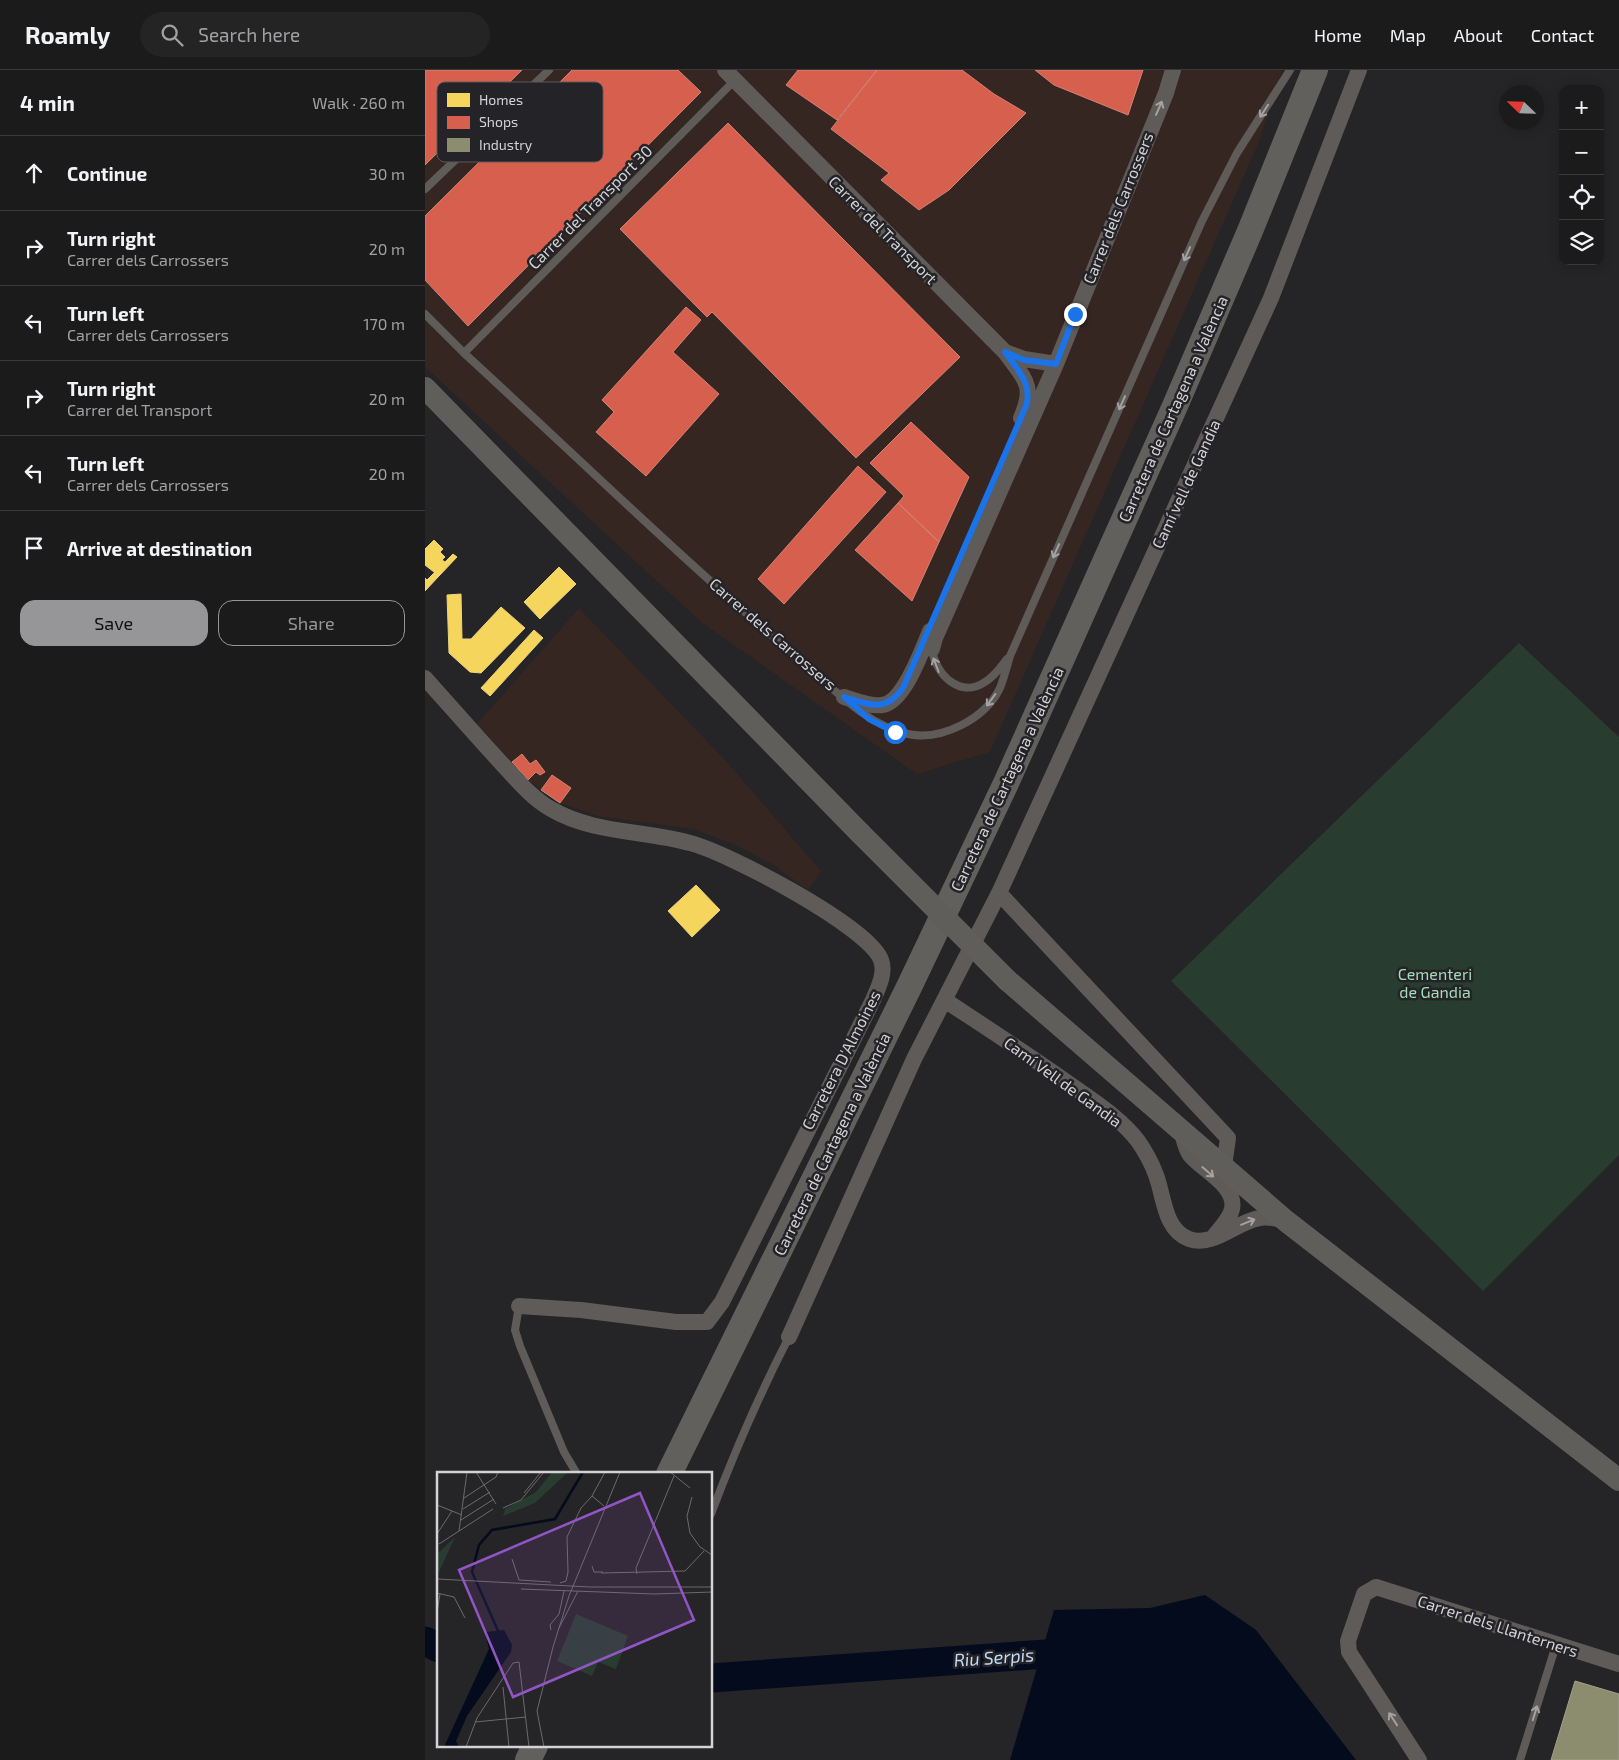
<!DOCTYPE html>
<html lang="en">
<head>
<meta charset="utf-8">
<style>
  :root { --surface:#1c1b1c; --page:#252425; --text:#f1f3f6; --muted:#a0a1a3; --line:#3a393b; --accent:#969598 }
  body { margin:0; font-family:"Exo 2",sans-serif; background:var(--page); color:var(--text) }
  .controls { position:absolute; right:15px; top:15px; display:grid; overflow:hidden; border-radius:10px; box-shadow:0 2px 12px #0003 }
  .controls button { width:45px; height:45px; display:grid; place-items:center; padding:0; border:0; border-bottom:1px solid var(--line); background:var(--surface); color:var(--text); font:25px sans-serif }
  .compass { position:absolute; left:1074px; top:15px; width:45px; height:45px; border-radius:50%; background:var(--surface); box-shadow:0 2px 12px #0003; rotate:293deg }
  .stop { position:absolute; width:15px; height:15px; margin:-11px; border:4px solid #1a73e8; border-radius:50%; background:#fff }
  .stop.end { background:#1a73e8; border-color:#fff; box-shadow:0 1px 5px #0008 }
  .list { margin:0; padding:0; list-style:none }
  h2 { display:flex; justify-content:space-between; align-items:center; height:65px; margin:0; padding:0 20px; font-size:21px }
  h2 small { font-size:16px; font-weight:400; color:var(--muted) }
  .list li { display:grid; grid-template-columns:32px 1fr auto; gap:15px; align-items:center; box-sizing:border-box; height:75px; padding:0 20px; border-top:1px solid var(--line) }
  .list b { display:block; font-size:19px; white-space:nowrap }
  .list p { margin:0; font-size:16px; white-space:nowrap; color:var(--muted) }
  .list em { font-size:16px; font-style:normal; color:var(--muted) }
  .actions { display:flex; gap:10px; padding:15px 20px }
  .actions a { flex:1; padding:11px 0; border:1px solid var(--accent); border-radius:15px; text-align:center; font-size:18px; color:var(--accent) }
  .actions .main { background:var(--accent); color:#111 }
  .icon { flex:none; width:28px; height:28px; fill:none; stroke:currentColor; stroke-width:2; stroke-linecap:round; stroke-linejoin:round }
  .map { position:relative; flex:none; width:1194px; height:1690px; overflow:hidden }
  header { display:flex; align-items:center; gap:30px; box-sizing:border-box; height:70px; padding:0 25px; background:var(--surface); border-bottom:1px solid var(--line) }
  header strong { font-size:24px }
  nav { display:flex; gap:28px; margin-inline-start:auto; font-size:18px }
  .search { width:350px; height:45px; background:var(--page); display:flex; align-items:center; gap:12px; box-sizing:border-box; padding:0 18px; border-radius:28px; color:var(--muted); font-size:19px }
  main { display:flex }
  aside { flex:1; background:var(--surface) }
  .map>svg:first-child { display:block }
  .commercial { fill:#362621 }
  .green { fill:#283c30 }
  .water { fill:#030b1d }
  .homes { fill:#f6d55c; stroke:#ecd480 }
  .shops { fill:#d6604d; stroke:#d58276 }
  .industry { fill:#8c8c6e; stroke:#a1a18d }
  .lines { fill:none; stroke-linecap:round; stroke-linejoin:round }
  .river { stroke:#030b1d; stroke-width:29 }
  .service { stroke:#5e5b58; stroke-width:8 }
  .minor { stroke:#5e5b58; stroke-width:16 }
  .secondary { stroke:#605e5b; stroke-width:22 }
  .trunk { stroke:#62605c; stroke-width:26 }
  .secondary-bridge { stroke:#605e5b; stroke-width:22 }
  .oneway { stroke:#a4a2a3 }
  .route { stroke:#1a73e8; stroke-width:6 }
  .labels { text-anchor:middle; stroke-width:5; stroke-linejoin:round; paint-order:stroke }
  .street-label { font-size:16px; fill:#d3d2d5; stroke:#242327 }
  .park-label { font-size:16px; fill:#a4dcb7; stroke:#242327 }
  .water-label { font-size:18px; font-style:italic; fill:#c2dbf6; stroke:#242327 }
  .inset-river { fill:none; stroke:#030b1d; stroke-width:2.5 }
  .inset-road { fill:none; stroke:#6b6a6c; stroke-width:1 }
  .view { fill:#9156c4; fill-opacity:0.15; stroke:#9156c4; stroke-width:2.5 }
  .inset-edge { fill:none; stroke:#d3d2d5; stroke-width:2.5 }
  .key { fill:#242327; stroke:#59585b; stroke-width:1 }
  .key-label { font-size:14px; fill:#d3d2d5 }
</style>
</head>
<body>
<header>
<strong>Roamly</strong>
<div class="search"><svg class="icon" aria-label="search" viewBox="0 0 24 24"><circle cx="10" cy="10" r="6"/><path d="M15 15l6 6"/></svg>Search here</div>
<nav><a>Home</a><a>Map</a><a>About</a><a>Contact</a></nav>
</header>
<main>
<aside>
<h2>4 min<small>Walk · 260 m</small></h2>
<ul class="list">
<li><svg class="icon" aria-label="ahead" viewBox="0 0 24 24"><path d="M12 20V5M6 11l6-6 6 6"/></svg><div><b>Continue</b></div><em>30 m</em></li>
<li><svg class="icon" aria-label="right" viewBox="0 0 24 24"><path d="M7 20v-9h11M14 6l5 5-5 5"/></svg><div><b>Turn right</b><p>Carrer dels Carrossers</p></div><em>20 m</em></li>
<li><svg class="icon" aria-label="left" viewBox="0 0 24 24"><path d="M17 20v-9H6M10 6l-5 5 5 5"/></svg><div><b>Turn left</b><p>Carrer dels Carrossers</p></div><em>170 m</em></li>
<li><svg class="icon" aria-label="right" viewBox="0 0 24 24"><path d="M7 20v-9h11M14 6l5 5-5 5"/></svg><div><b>Turn right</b><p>Carrer del Transport</p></div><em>20 m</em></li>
<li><svg class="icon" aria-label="left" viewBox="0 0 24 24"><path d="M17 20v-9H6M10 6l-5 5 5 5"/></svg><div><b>Turn left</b><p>Carrer dels Carrossers</p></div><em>20 m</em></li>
<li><svg class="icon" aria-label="arrive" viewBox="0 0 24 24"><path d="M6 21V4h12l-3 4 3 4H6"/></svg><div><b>Arrive at destination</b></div></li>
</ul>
<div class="actions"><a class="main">Save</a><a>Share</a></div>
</aside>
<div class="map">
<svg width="1194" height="1690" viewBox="0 0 1194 1690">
  <rect width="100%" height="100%" fill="#252426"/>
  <path class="commercial" d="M0,0H857L834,72L565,682L492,704L276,552L0,297Z
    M154,538L302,692L396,801L383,820L347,794L311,775L268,759L173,746L135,733L103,710L52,654Z"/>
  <path class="green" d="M1094,573L1194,667V1085L1058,1221L746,911Z"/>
  <path class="water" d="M780,1525L831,1560L931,1690H585L629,1540L725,1538Z"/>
  <path class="homes" d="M9,470L18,479L15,482L20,487L17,490L20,492L28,484L32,487L14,506L0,495V479Z
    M134,497L151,514L115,549L99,532Z
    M10,502L14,506L0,521V508L2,510Z
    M36,524L37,569H46L76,537L100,558L56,603L45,602L24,583L22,525Z
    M109,560L118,568L65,626L56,618Z
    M271,815L295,840L267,867L243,841Z"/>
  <path class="shops" d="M0,0H97L0,95Z
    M147,0H253L276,22L43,256L0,210V146Z
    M373,0H452L412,50L361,15Z
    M452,0H537L569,24L601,43L524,120L494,140L456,110L464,103L406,59Z
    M610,0H718L703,45L629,15Z
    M303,53L535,287L431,388L287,242L282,247L195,159Z
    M261,237L276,250L248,282L294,324L221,406L171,362L189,342L177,330Z
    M486,352L544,407L514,472L473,433L479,426L445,393Z
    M433,396L461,422L359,534L333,509Z
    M473,433L514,472L487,531L430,480Z
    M97,684L105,694L111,690L120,702L115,705L111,702L103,710L87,692Z
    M127,705L146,718L135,733L116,720Z"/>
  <path class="industry" d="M1150,1611L1194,1624V1690H1126Z"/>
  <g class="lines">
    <path class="river" d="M0,1571L14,1578
      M286,1608L621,1584L654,1588"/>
    <path class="service" d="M0,119L124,0
      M0,244L39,283C150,385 258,490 373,588C405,615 441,656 483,664C517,671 560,649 575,618C579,608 582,596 585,586L777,151L812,83L865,0
      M39,283L310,10
      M507,579C510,604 535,629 560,612C569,607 576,597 582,589
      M94,1236L90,1260L95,1276L139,1382L152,1404
      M286,1444C309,1383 334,1325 364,1267
      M1095,1690L1131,1575"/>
    <path class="minor" d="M300,0L580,282L599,289L631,294
      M580,282C599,309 611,314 596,348
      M507,579L510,568L631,294L741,23L748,0
      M0,608C26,637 52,667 79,696C93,711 107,728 126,739C169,764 219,760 265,773C302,782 444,857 456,890C461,903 453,918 448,930L297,1232L282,1252H251L156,1240L94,1236
      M419,627C430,630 445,637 457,635C479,633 497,580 505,561
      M574,823L803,1068L799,1096
      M521,931C565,960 610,989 653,1020C674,1035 697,1050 713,1071C720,1081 727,1094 731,1105C739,1126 739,1160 764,1169C788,1178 812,1151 835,1148C844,1146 852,1149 861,1151
      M757,1063C759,1070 760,1078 765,1085C777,1100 812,1116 807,1139C805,1149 796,1157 790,1165
      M364,1267L489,989L574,823L846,228L934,0
      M994,1690L924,1582L923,1571L939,1524L951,1517L1194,1594"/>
    <path class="secondary" d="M0,318L435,763
      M582,910L861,1151L1194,1410"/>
    <path class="trunk" d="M244,1404L485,915L582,711L750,336L825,161L890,0
      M103,1690L110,1676"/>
    <path class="secondary-bridge" d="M435,763L582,910"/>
  </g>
  <defs><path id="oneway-shaft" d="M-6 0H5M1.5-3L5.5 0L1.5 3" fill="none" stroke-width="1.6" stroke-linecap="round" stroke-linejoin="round" transform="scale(1.25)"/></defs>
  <g class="oneway">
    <use href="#oneway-shaft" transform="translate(734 38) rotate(-66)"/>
    <use href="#oneway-shaft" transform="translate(839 41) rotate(123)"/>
    <use href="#oneway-shaft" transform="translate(762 184) rotate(114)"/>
    <use href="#oneway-shaft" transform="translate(697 333) rotate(114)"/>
    <use href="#oneway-shaft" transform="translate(631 481) rotate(114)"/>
    <use href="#oneway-shaft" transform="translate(511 595) rotate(-111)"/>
    <use href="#oneway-shaft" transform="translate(566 630) rotate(126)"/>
    <use href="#oneway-shaft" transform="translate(783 1102) rotate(41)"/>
    <use href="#oneway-shaft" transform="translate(823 1152) rotate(-22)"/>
    <use href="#oneway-shaft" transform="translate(1110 1643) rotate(-73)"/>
    <use href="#oneway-shaft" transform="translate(968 1649) rotate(-123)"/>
  </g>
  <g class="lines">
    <path class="route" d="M470,662L444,649L419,627C445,635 460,643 478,618L601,336C608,314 592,299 580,282L599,290L631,294L650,244"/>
  </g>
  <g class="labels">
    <g class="street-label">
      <text transform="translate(165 137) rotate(-45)" y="6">Carrer del Transport 30</text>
      <text transform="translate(693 138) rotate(-68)" y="6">Carrer dels Carrossers</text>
      <text transform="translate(458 160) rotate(45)" y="6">Carrer del Transport</text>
      <text transform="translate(748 339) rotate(-66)" y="6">Carretera de Cartagena a València</text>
      <text transform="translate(761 414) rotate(-65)" y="6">Camí vell de Gandia</text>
      <text transform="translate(348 564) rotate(41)" y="6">Carrer dels Carrossers</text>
      <text transform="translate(582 709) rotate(-65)" y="6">Carretera de Cartagena a València</text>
      <text transform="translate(416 990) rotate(-63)" y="6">Carretera D'Almoines</text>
      <text transform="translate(638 1012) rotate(36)" y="6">Camí Vell de Gandia</text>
      <text transform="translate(407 1074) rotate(-64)" y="6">Carretera de Cartagena a València</text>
      <text transform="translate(1073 1556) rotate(18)" y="6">Carrer dels Llanterners</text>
    </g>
    <g class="park-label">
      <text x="1010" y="910">Cementeri<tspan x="1010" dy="18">de Gandia</tspan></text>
    </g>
    <g class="water-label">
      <text transform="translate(569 1588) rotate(-4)" y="6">Riu Serpis</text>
    </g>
  </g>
  <g transform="translate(12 1402)">
    <rect width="275" height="275" fill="#252426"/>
    <path d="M115,0H131L98,31L66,44L68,37L99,20ZM18,65L2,100H0V82ZM139,142L191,164L179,197L161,190L155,204L120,189Z" fill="#283c30"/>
    <path d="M67,158L75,173L74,180L30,244L19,269L22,275H7L52,177L48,160Z" fill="#030b1d"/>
    <path class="inset-river" d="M62,161L35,100L42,73L55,58L118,47L146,0"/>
    <path class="inset-road" d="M39,0L59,32M233,0L253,16M87,21L104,0M255,25L250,44L253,61L263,75L275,83M27,26L59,5L61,0M0,33L25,43M167,34L155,24L168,0M66,36L84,28L107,0M26,37L53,20M24,48L57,27M22,59L30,0M0,62L15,39M2,72L56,37M75,87L82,108L114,110M155,94L157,100H166M164,101L248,99L267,79M200,102L199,96L237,4M0,107L153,115H275M123,111L129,109L131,100L130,65L144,36L155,24M84,117L217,122L275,120M0,121L17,125L28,146M0,140L3,122M122,156L141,119M114,158L113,153L122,142L127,119M66,215L72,275M38,250L89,245M29,275L40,246L76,191L82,190L92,275M107,275L100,239L116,175L132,124L183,0"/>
    <path class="view" d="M203,21L257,148L76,225L22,98Z"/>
    <rect width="275" height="275" class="inset-edge"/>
  </g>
  <rect x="12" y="12" width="166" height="80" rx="8" class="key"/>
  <rect x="22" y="23" width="23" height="14" fill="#f6d55c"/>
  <rect x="22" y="46" width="23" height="13" fill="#d6604d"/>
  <rect x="22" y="68" width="23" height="14" fill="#8c8c6e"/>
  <g class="key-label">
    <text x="54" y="35">Homes</text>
    <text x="54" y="57">Shops</text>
    <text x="54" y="80">Industry</text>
  </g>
</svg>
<div class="controls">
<button>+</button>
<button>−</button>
<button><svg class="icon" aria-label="locate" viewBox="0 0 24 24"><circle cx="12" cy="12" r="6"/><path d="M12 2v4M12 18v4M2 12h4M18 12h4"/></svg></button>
<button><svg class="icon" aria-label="layers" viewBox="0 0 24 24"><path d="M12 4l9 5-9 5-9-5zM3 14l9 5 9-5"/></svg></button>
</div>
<svg class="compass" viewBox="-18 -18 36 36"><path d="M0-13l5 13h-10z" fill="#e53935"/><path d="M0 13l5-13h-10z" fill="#a0a1a3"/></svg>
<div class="stop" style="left:470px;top:662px"></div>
<div class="stop end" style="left:650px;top:244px"></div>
</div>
</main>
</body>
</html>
